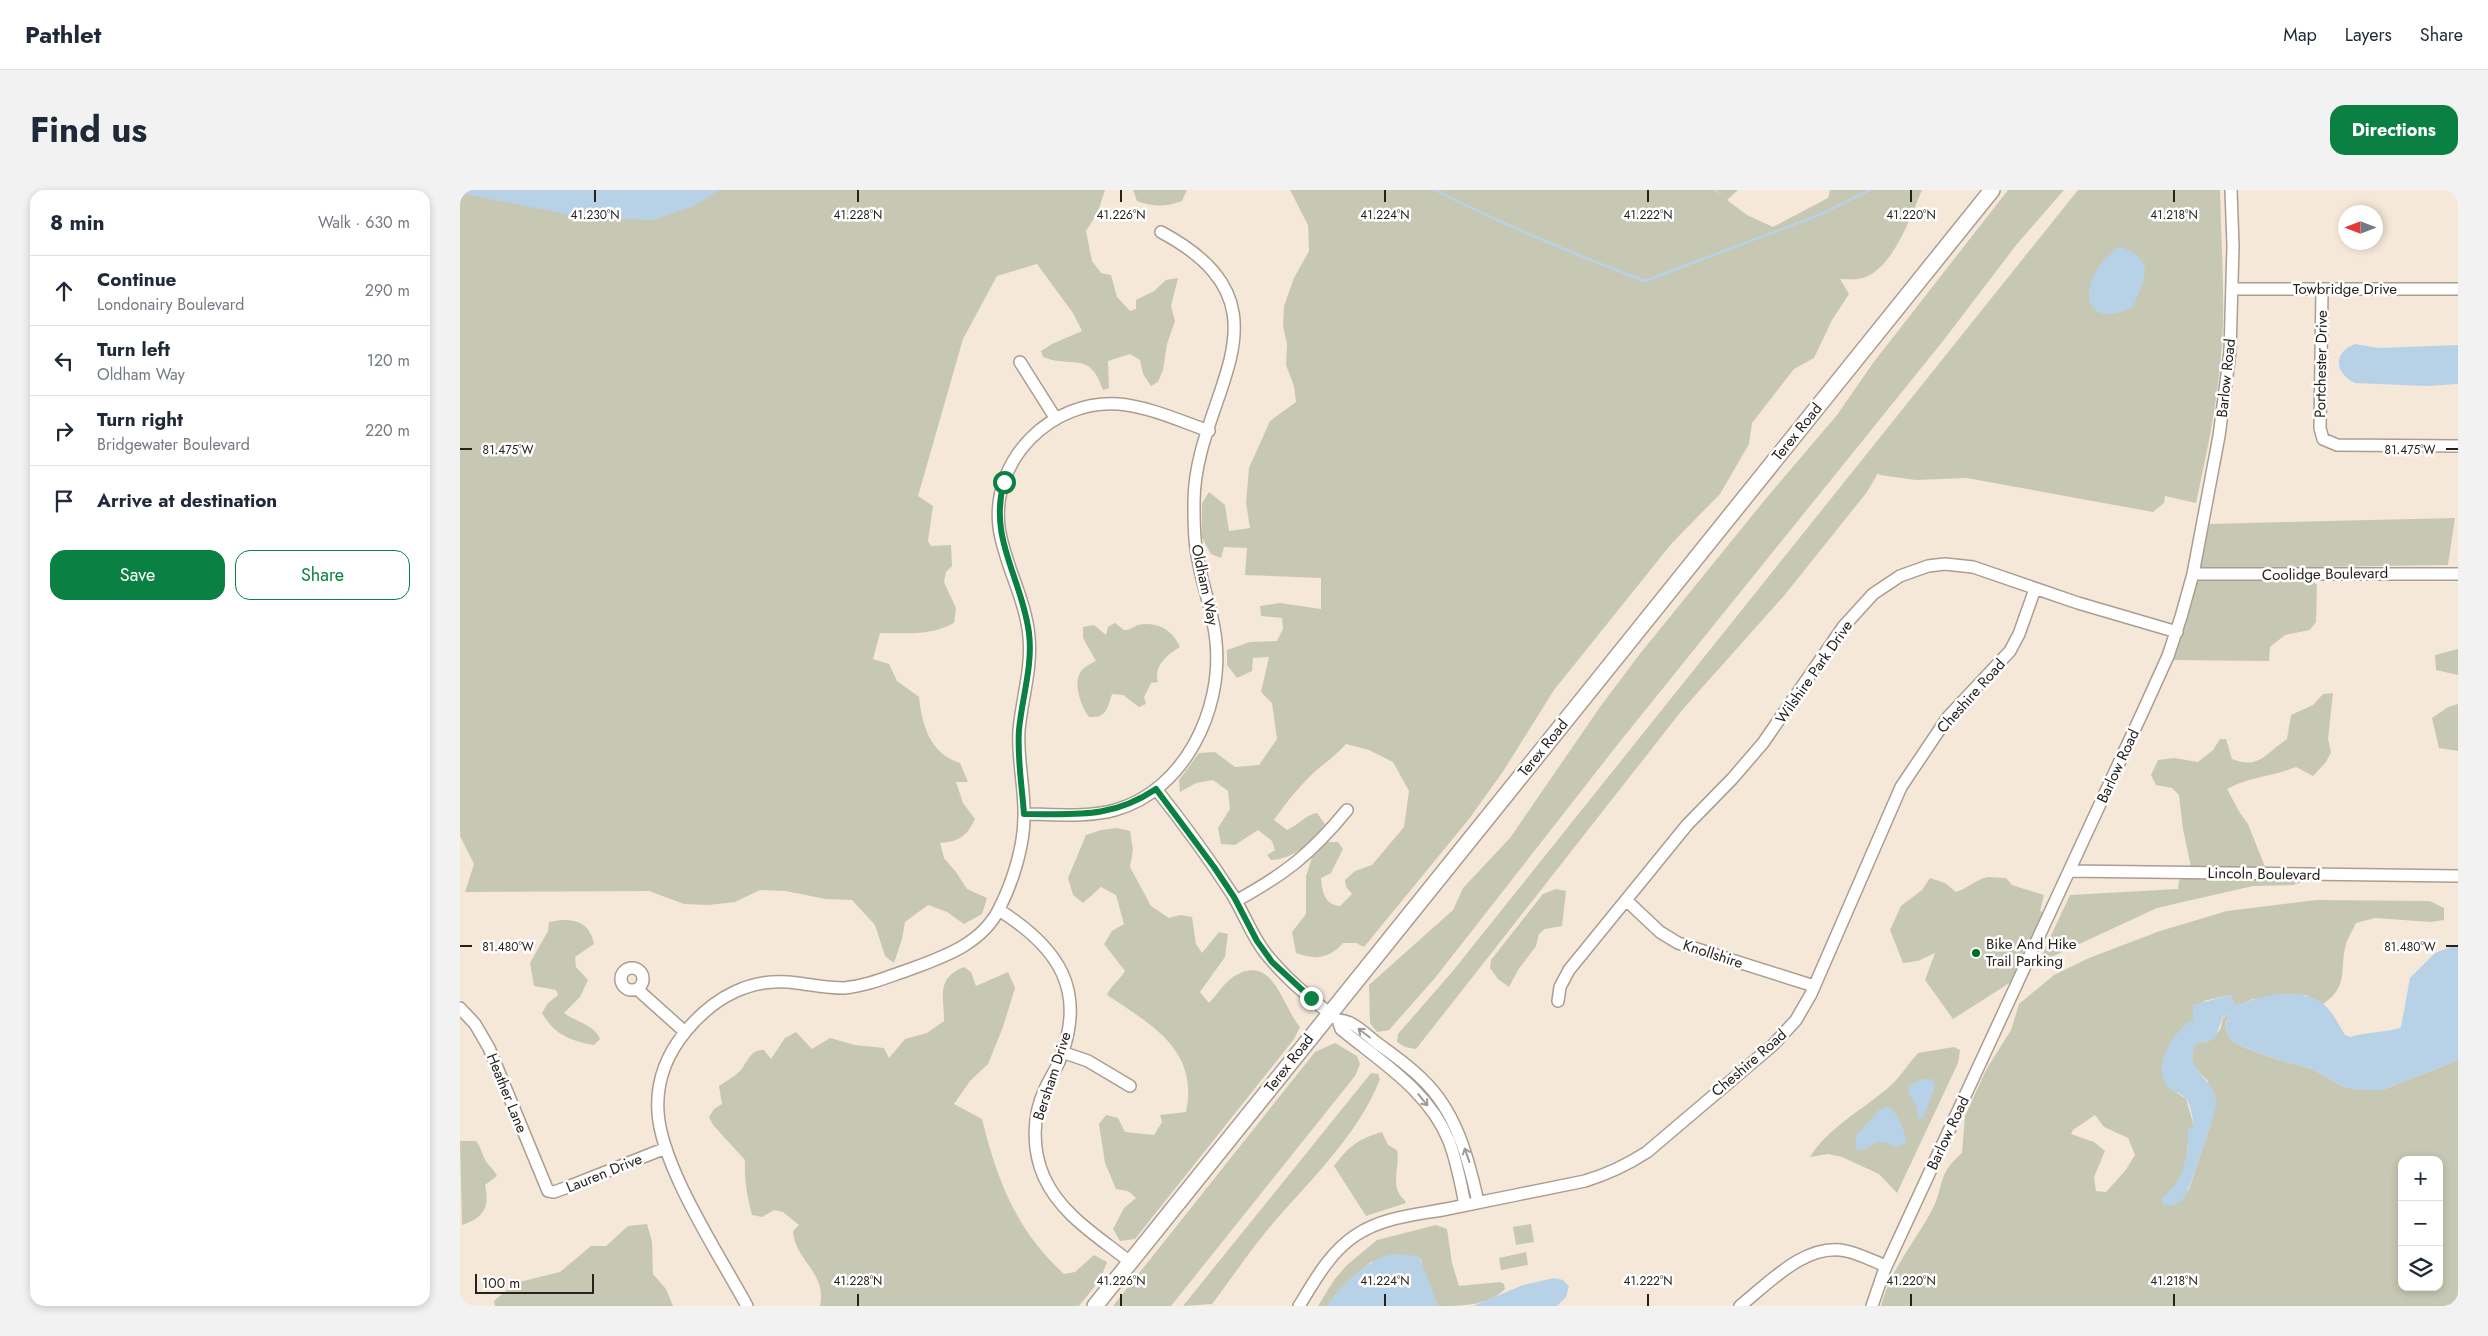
<!DOCTYPE html>
<html lang="en">
<head>
<meta charset="utf-8">
<style>
  :root { --surface:#fff; --page:#f2f2f3; --text:#1f2937; --muted:#747a83; --line:#e0e1e3; --accent:#0b8043 }
  body { margin:0; font-family:Jost,sans-serif; background:var(--page); color:var(--text) }
  .controls { position:absolute; right:15px; bottom:15px; display:grid; overflow:hidden; border-radius:10px; box-shadow:0 2px 8px #0003 }
  .controls button { width:45px; height:45px; display:grid; place-items:center; padding:0; border:0; border-bottom:1px solid var(--line); background:var(--surface); color:var(--text); font:25px sans-serif }
  .compass { position:absolute; left:1878px; top:15px; width:45px; height:45px; border-radius:50%; background:var(--surface); box-shadow:0 2px 8px #0003; rotate:270deg }
  .scale { position:absolute; left:15px; bottom:12px; width:119px; box-sizing:border-box; padding-left:5px; border:2px solid #26211c; border-top:0; font-size:14px; line-height:18px; white-space:nowrap; color:#26211c; -webkit-text-stroke:4px #fff; paint-order:stroke }
  .stop { position:absolute; width:15px; height:15px; margin:-11px; border:4px solid #0b8043; border-radius:50%; background:#fff }
  .stop.end { background:#0b8043; border-color:#fff; box-shadow:0 1px 5px #0008 }
  .list { margin:0; padding:0; list-style:none }
  h2 { display:flex; justify-content:space-between; align-items:center; height:65px; margin:0; padding:0 20px; font-size:21px }
  h2 small { font-size:16px; font-weight:400; color:var(--muted) }
  .list li { display:grid; grid-template-columns:32px 1fr auto; gap:15px; align-items:center; box-sizing:border-box; height:70px; padding:0 20px; border-top:1px solid var(--line) }
  .list b { display:block; font-size:19px; white-space:nowrap }
  .list p { margin:0; font-size:16px; white-space:nowrap; color:var(--muted) }
  .list em { font-size:16px; font-style:normal; color:var(--muted) }
  .actions { display:flex; gap:10px; padding:15px 20px }
  .actions a { flex:1; padding:11px 0; border:1px solid var(--accent); border-radius:15px; text-align:center; font-size:18px; color:var(--accent) }
  .actions .main { background:var(--accent); color:#fff }
  .icon { flex:none; width:28px; height:28px; fill:none; stroke:currentColor; stroke-width:2; stroke-linecap:round; stroke-linejoin:round }
  .map { position:relative; flex:none; width:1998px; height:1116px; overflow:hidden; border-radius:15px }
  header { display:flex; align-items:center; gap:30px; box-sizing:border-box; height:70px; padding:0 25px; background:var(--surface); border-bottom:1px solid var(--line) }
  header strong { font-size:24px }
  nav { display:flex; gap:28px; margin-inline-start:auto; font-size:18px }
  .intro { display:flex; align-items:center; justify-content:space-between; box-sizing:border-box; height:120px; padding:0 30px }
  h1 { margin:0; font-size:35px }
  .button { padding:12px 22px; border-radius:15px; background:var(--accent); color:#fff; font-size:18px; font-weight:700 }
  main { display:flex; gap:30px; padding:0 30px }
  aside { flex:1; background:var(--surface); border-radius:15px; box-shadow:0 2px 8px #0003 }
  .map>svg:first-child { display:block }
  .green { fill:#c6c8b4; fill-rule:evenodd }
  .water { fill:#b7d2e7 }
  .lines { fill:none; stroke-linecap:round; stroke-linejoin:round }
  .stream { stroke:#b7d2e7; stroke-width:2.5 }
  .minor-casing { stroke:#ab9e91; stroke-width:14 }
  .major-casing { stroke:#ab9e91; stroke-width:18 }
  .minor { stroke:#fff; stroke-width:11 }
  .major { stroke:#fff; stroke-width:15 }
  .oneway { stroke:#9d9b99 }
  .route { stroke:#0b8043; stroke-width:6 }
  .ticks { fill:none; stroke:#26211c; stroke-width:2 }
  .poi-dot { fill:#006e1f; stroke:#fff; stroke-width:2 }
  .labels { text-anchor:middle; stroke-width:5; stroke-linejoin:round; paint-order:stroke }
  .street-label { font-size:15px; fill:#26211c; stroke:#fff }
  .poi-label { font-size:15px; fill:#26211c; stroke:#fff; text-anchor:start }
  .ticks-label { font-size:12px; text-anchor:middle; fill:#26211c; stroke:#fff; stroke-width:5; stroke-linejoin:round; paint-order:stroke }
</style>
</head>
<body>
<header>
<strong>Pathlet</strong>
<nav><a>Map</a><a>Layers</a><a>Share</a></nav>
</header>
<div class="intro"><h1>Find us</h1><a class="button">Directions</a></div>
<main>
<aside>
<h2>8 min<small>Walk · 630 m</small></h2>
<ul class="list">
<li><svg class="icon" aria-label="ahead" viewBox="0 0 24 24"><path d="M12 20V5M6 11l6-6 6 6"/></svg><div><b>Continue</b><p>Londonairy Boulevard</p></div><em>290 m</em></li>
<li><svg class="icon" aria-label="left" viewBox="0 0 24 24"><path d="M17 20v-9H6M10 6l-5 5 5 5"/></svg><div><b>Turn left</b><p>Oldham Way</p></div><em>120 m</em></li>
<li><svg class="icon" aria-label="right" viewBox="0 0 24 24"><path d="M7 20v-9h11M14 6l5 5-5 5"/></svg><div><b>Turn right</b><p>Bridgewater Boulevard</p></div><em>220 m</em></li>
<li><svg class="icon" aria-label="arrive" viewBox="0 0 24 24"><path d="M6 21V4h12l-3 4 3 4H6"/></svg><div><b>Arrive at destination</b></div></li>
</ul>
<div class="actions"><a class="main">Save</a><a>Share</a></div>
</aside>
<div class="map">
<svg width="1998" height="1116" viewBox="0 0 1998 1116">
  <rect width="100%" height="100%" fill="#f5e8d9"/>
  <path class="green" d="M0,0H645L638,22L626,41L632,71L641,83L651,85L657,107L670,121L676,119V110L694,101L706,90L718,88L711,116L715,131L707,154L703,180L698,192L691,196L683,184L680,170L670,164L648,171L649,198L643,200C630,160 613,179 583,167L581,161L592,154L622,141L613,123L577,74L537,86L503,149L458,306L473,316L468,351L471,356L491,355L492,376L486,382L484,392L496,418L494,433C470,446 446,443 420,443L413,469L429,474L437,491L459,507C462,535 470,564 500,573L508,592H496L503,613L515,629C506,647 500,651 480,653L484,668L496,682L507,699L527,708L522,724L504,734L487,722L468,715L445,732L442,749L434,773L425,766L415,735L392,710L366,709L325,701L300,700L275,712L248,715L224,714L189,701L5,702L14,674L0,646Z
    M673,0H727L722,11C705,17 694,17 677,11Z
    M830,0H1255L1262,6L1256,0H1278L1267,10L1287,25L1313,37L1368,8L1370,0H1462C1451,26 1433,79 1403,88C1396,90 1388,89 1380,89L1389,104L1372,130L1354,168L1334,179L1292,233L1289,254L1260,304L1212,353L1094,500L1044,580L1009,629L904,757L896,753H883C869,769 855,770 836,763L832,742L846,724V686L852,668L868,652H878L883,659L871,683L861,688C862,702 865,715 880,716L892,704L886,697L885,690L895,681L912,675L944,637L949,601L933,572L909,560L886,554C877,564 869,570 859,578C842,593 827,611 814,630L827,640C838,635 847,624 857,623L865,634C851,652 835,669 811,670L807,665L815,660L812,651L798,640L775,655L761,654L758,638L770,619L768,601L753,590L736,593L720,602L719,590L739,563L755,562L775,577L799,575L817,549L812,513L801,502L809,467L793,468L792,481L777,488L767,475V460L790,452L817,451L823,439L822,428L801,426L800,416L820,413L861,419V388L785,385L787,358L764,357L761,368L751,364L742,348V313L749,302L765,315L769,341L790,338L786,313L789,278L810,231L836,212L834,196L826,175L827,154L823,136L824,116L834,88L849,61L848,35Z
    M1548,0H1604L1557,54L1483,151L1158,554L975,788L929,840L917,842L910,833L909,795L993,720L1003,698L1050,648L1140,517L1179,465L1308,306L1377,225L1413,173Z
    M1618,0H1760C1761,45 1764,90 1763,134C1761,195 1749,254 1736,313L1705,306L1704,313L1693,322L1507,288L1456,290L1420,285L1418,283L1407,302L1323,407L1223,519L956,859L945,857L937,852L938,844L992,782Z
    M1995,328L1988,375L1740,379L1749,334Z
    M1850,389L1857,395L1856,432L1850,440L1825,445L1810,457L1809,471L1713,470L1732,413L1737,390Z
    M655,433L664,440C671,440 673,437 678,435C697,431 712,439 720,457C708,464 693,476 698,492L691,493L684,507L686,514L679,517L663,505L652,504C647,519 647,528 629,527C621,517 611,490 623,479C626,476 632,473 636,471L623,448V437L634,435L646,445L648,437Z
    M1998,459V485L1976,480L1975,465Z
    M1873,503L1868,549L1871,562L1866,572L1853,586L1836,577C1814,586 1788,587 1767,599L1780,623L1788,634L1807,682L1731,677L1723,639L1719,605L1712,598L1696,595L1691,585L1698,570L1714,568L1738,572L1753,560L1760,549H1766L1772,569C1799,580 1806,563 1827,549L1831,525L1853,515L1863,504Z
    M1998,514V561L1979,558L1972,528L1988,517Z
    M657,638L670,641L673,660L670,677L691,716L709,728L720,725L732,727L736,754L742,763L759,742L768,744L765,767L740,802L749,813C757,805 764,793 773,787C813,762 821,814 840,837L834,849L675,1049L660,1051L653,1039L664,1018L676,1008L668,1001L656,999L645,973L639,934L646,925L658,928L665,942L694,945L702,932L700,925L726,922C739,860 692,835 647,805C651,795 659,791 665,781L644,754L652,741L664,734L656,705L641,697L623,713L613,705L608,688L626,645L641,640Z
    M1724,686L1841,688L1845,691L1833,695L1793,696L1697,718L1589,768L1580,769L1610,705L1718,699L1719,691Z
    M1528,687L1546,688L1552,695L1584,705L1580,721L1583,722L1551,792L1493,829L1465,790L1475,763L1458,771L1443,773L1430,740L1441,716L1462,700L1470,688L1485,693L1496,702C1509,698 1514,690 1528,687Z
    M1096,699L1106,701L1102,736L1085,739L1079,744L1076,756L1058,780L1049,797L1038,789L1030,778L1031,770L1083,704Z
    M1856,710L1970,711L1984,718V730L1971,732L1915,728L1896,733C1893,740 1888,747 1886,754C1879,778 1890,796 1863,814L1846,805L1793,809L1776,816L1770,805L1744,811L1706,895L1726,909L1734,936L1728,940C1729,975 1722,987 1704,1015L1715,1014L1729,999L1751,933L1748,891C1734,877 1727,873 1736,853L1749,851L1760,840L1763,828L1768,824L1765,837L1770,849L1783,857L1806,866L1852,879L1884,897L1902,900H1922L1998,870V1116H1421C1430,1080 1455,1052 1472,1020C1485,996 1476,985 1502,963L1505,926L1526,880L1551,840L1559,814L1594,785L1629,768L1700,741L1767,721ZM1635,925L1644,937L1668,948L1675,965L1665,981L1646,1002L1636,1001L1634,987L1645,961L1634,952L1611,944L1613,940ZM1942,970H1979V1097H1942Z
    M101,730C120,730 130,735 134,754L115,767L116,777L128,790L120,807L104,823C116,832 135,835 140,849L134,855C110,851 94,844 82,823L88,813L98,805L96,800L74,796L70,773L88,741L89,732Z
    M504,777L511,782L516,796L548,782L555,798L543,837L528,874L510,891L494,914L522,929C537,990 556,1040 604,1084L615,1082L634,1065L647,1072L640,1090L619,1116H360C367,1082 335,1071 333,1041L339,1035L323,1022L314,1020L302,1027L292,1025C287,1007 284,988 285,970L253,935L249,927L254,919L262,914L259,896C266,891 274,887 280,881C288,872 290,859 304,860L311,869L325,848L336,842L352,859L370,848L395,855L424,858L429,868L445,849L467,843L484,831C484,806 476,788 504,777Z
    M875,853L897,866L900,874L895,886L711,1116H653L855,862Z
    M1494,857L1500,860L1498,873L1437,1003L1419,984L1382,967L1368,964L1350,967C1368,938 1402,920 1428,898C1439,889 1448,874 1458,863Z
    M911,883L918,884L920,889C898,946 848,992 809,1038C789,1062 771,1089 752,1114L723,1116Z
    M922,942L928,955L937,960C940,973 932,992 939,1003C941,1008 944,1008 946,1013L906,1026L874,976C889,956 898,949 922,942Z
    M0,951H16C22,958 22,966 27,973C31,978 34,979 37,986L25,995C30,1017 24,1028 2,1035Z
    M187,1034L192,1052L193,1084L206,1099L213,1116H35L34,1111L55,1093L100,1082L131,1056H146L168,1036Z
    M1071,1034L1074,1052L1056,1055L1053,1037Z
    M976,1035L987,1039L992,1073L999,1096L1040,1092L1044,1094L1045,1099C1028,1116 1002,1116 978,1116L964,1084L961,1069L911,1072L898,1083L867,1116H858L874,1090L887,1075L917,1050Z
    M1066,1062L1068,1075L1041,1080L1039,1068Z"/>
  <path class="water" d="M0,0H259L234,16L193,30L121,27L0,3Z
    M1660,57C1697,70 1685,88 1673,117C1615,145 1618,82 1660,57Z
    M1895,154L1919,158L1998,155V194L1966,196L1895,193C1874,183 1873,162 1895,154Z
    M1991,757H1998V870L1922,900H1902L1884,897L1852,879L1806,866L1783,857L1770,849L1765,837L1768,824L1763,827L1755,848L1749,851L1736,853C1722,884 1755,885 1756,913C1756,922 1729,1001 1724,1008C1718,1015 1711,1015 1703,1015L1702,1008C1724,991 1729,967 1728,940L1734,935C1732,928 1731,915 1726,909C1722,903 1712,901 1707,896C1691,877 1715,838 1733,830V815L1770,805L1776,816C1802,805 1837,796 1862,813C1873,821 1878,834 1885,845L1891,847C1903,842 1934,842 1941,837L1950,788L1975,763Z
    M1462,889H1472L1475,896L1463,928L1457,929V917L1448,902L1449,896Z
    M1426,917H1430C1438,925 1445,940 1446,952L1438,957C1415,949 1423,950 1402,960L1396,959V946L1419,920Z
    M934,1064L959,1066L978,1116H867C879,1096 911,1067 934,1064Z
    M1094,1088L1103,1090L1109,1096L1106,1107L1097,1116H1013L1063,1095Z"/>
  <g class="lines">
    <path class="stream" d="M975,0C1044,35 1113,64 1185,91L1364,23L1410,0"/>
    <defs>
      <path id="minor" d="M1773,99H1998
        M1862,100L1860,238L1863,249L1877,255L1998,256
        M560,172L596,229
        M1733,384H1998
        M696,599C723,633 748,667 772,704C786,727 794,752 813,772C832,794 855,812 878,830L881,839C921,872 969,901 989,951C997,972 1001,994 1005,1015
        M564,624C593,624 626,628 655,620C724,601 763,520 756,452C754,426 744,401 739,375C734,354 734,333 734,311C735,204 843,118 701,42
        M1609,681L1998,686
        M1166,710L1200,742L1218,753L1354,796
        M776,711C825,684 851,664 887,620
        M539,720C599,758 628,801 599,872C595,881 589,890 585,899C572,926 572,960 584,987C601,1025 639,1047 670,1072
        M161 789a11 11 0 1 1 22 0a11 11 0 1 1-22 0Z
        M177,799L225,842
        M1098,811L1100,797L1109,780L1227,635L1272,589L1303,553L1383,437L1413,404L1440,386L1468,376L1485,374L1513,377L1618,413L1717,442
        M0,818L15,834L29,858L88,1001L94,1002L105,998L206,958
        M878,830C893,830 905,844 917,853C932,864 948,875 962,889C996,921 1008,967 1018,1012
        M602,862L628,871L670,896
        M287,1116C260,1066 201,977 198,922C196,892 207,864 226,841C254,807 292,786 337,793C353,795 368,798 384,798C407,796 427,787 448,780C483,767 523,754 540,717C553,691 564,656 564,627C565,598 557,569 559,540C562,508 572,479 569,447C566,409 544,374 539,337C531,269 592,209 659,214C690,217 720,231 749,241
        M839,1116C855,1090 870,1062 896,1045C923,1027 955,1025 987,1019C1033,1010 1079,1000 1125,991C1148,984 1167,975 1187,962L1313,855L1336,830L1351,804L1441,597L1488,527L1550,461L1559,444L1575,399
        M1280,1116C1309,1093 1346,1052 1386,1061C1400,1064 1413,1071 1426,1076
        M1412,1116L1424,1081L1684,519L1708,466L1721,427L1733,384L1759,246L1770,162L1773,56L1771,0"/>
      <path id="major" d="M635,1116L1532,0"/>
    </defs>
    <use href="#minor" class="minor-casing"/>
    <use href="#major" class="major-casing"/>
    <use href="#minor" class="minor"/>
    <use href="#major" class="major"/>
  </g>
  <defs><path id="oneway-shaft" d="M-6 0H5M1.5-3L5.5 0L1.5 3" fill="none" stroke-width="1.6" stroke-linecap="round" stroke-linejoin="round" transform="scale(1.25)"/></defs>
  <g class="oneway">
    <use href="#oneway-shaft" transform="translate(904 843) rotate(-143)"/>
    <use href="#oneway-shaft" transform="translate(963 910) rotate(51)"/>
    <use href="#oneway-shaft" transform="translate(1007 965) rotate(-109)"/>
  </g>
  <g class="lines">
    <path class="route" d="M544,292C528,349 562,388 569,443C573,476 562,507 559,540C557,568 562,596 564,624C616,624 651,629 696,599L754,677L774,707L797,751L812,772L851,808"/>
  </g>
  <path class="ticks" d="M135,0V12M398,0V12M661,0V12M925,0V12M1188,0V12M1451,0V12M1714,0V12M0,259H12M1986,259H1998M0,756H12M1986,756H1998M398,1104V1116M661,1104V1116M925,1104V1116M1188,1104V1116M1451,1104V1116M1714,1104V1116"/>
  <circle class="poi-dot" cx="1516" cy="763" r="5"/>
  <g class="labels">
    <g class="street-label">
      <text x="1885" y="104">Towbridge Drive</text>
      <text transform="translate(1861 174) rotate(-89)" y="5">Portchester Drive</text>
      <text transform="translate(1766 188) rotate(-84)" y="5">Barlow Road</text>
      <text transform="translate(1337 242) rotate(-51)" y="5">Terex Road</text>
      <text transform="translate(1865 384) rotate(-1)" y="5">Coolidge Boulevard</text>
      <text transform="translate(745 395) rotate(78)" y="5">Oldham Way</text>
      <text transform="translate(1354 482) rotate(-55)" y="5">Wilshire Park Drive</text>
      <text transform="translate(1511 506) rotate(-48)" y="5">Cheshire Road</text>
      <text transform="translate(1083 558) rotate(-51)" y="5">Terex Road</text>
      <text transform="translate(1658 576) rotate(-65)" y="5">Barlow Road</text>
      <text transform="translate(1804 684) rotate(1)" y="5">Lincoln Boulevard</text>
      <text transform="translate(1253 764) rotate(18)" y="5">Knollshire</text>
      <text transform="translate(829 873) rotate(-52)" y="5">Terex Road</text>
      <text transform="translate(1289 873) rotate(-41)" y="5">Cheshire Road</text>
      <text transform="translate(592 886) rotate(-72)" y="5">Bersham Drive</text>
      <text transform="translate(47 903) rotate(68)" y="5">Heather Lane</text>
      <text transform="translate(1488 943) rotate(-65)" y="5">Barlow Road</text>
      <text transform="translate(144 983) rotate(-22)" y="5">Lauren Drive</text>
    </g>
    <g class="poi-label">
      <text x="1526" y="759">Bike And Hike<tspan x="1526" dy="17">Trail Parking</tspan></text>
    </g>
  </g>
  <g class="ticks-label">
    <text x="135" y="29">41.230°N</text>
    <text x="398" y="29">41.228°N</text>
    <text x="661" y="29">41.226°N</text>
    <text x="925" y="29">41.224°N</text>
    <text x="1188" y="29">41.222°N</text>
    <text x="1451" y="29">41.220°N</text>
    <text x="1714" y="29">41.218°N</text>
    <text x="1950" y="264">81.475°W</text>
    <text x="48" y="264">81.475°W</text>
    <text x="1950" y="761">81.480°W</text>
    <text x="48" y="761">81.480°W</text>
    <text x="398" y="1095">41.228°N</text>
    <text x="661" y="1095">41.226°N</text>
    <text x="925" y="1095">41.224°N</text>
    <text x="1188" y="1095">41.222°N</text>
    <text x="1451" y="1095">41.220°N</text>
    <text x="1714" y="1095">41.218°N</text>
  </g>
</svg>
<div class="controls">
<button>+</button>
<button>−</button>
<button><svg class="icon" aria-label="layers" viewBox="0 0 24 24"><path d="M12 4l9 5-9 5-9-5zM3 14l9 5 9-5"/></svg></button>
</div>
<svg class="compass" viewBox="-18 -18 36 36"><path d="M0-13l5 13h-10z" fill="#e53935"/><path d="M0 13l5-13h-10z" fill="#747a83"/></svg>
<div class="scale">100 m</div>
<div class="stop" style="left:544px;top:292px"></div>
<div class="stop end" style="left:851px;top:808px"></div>
</div>
</main>
</body>
</html>
